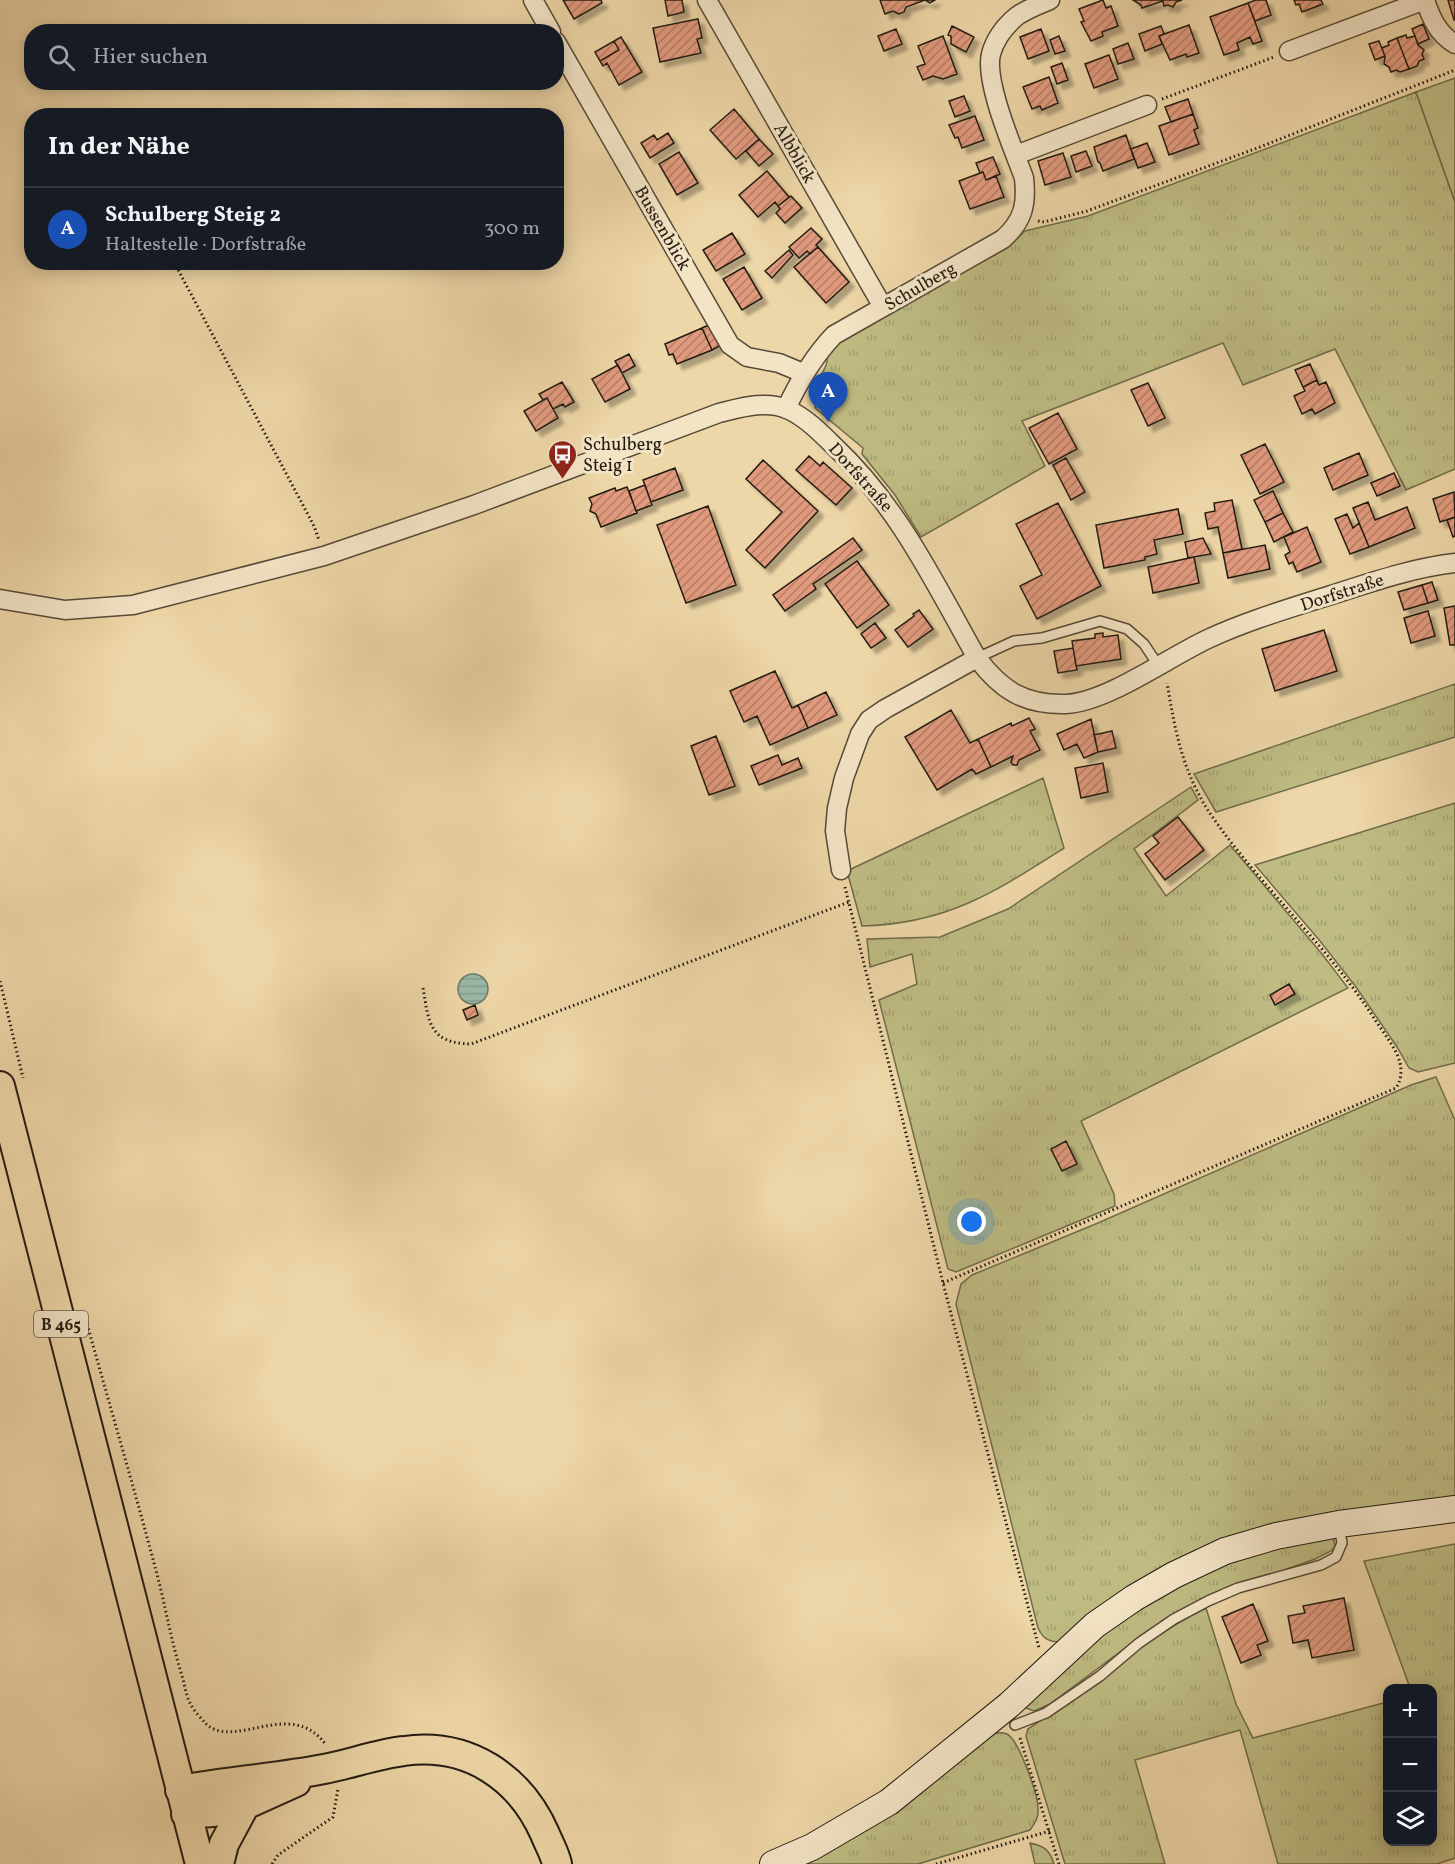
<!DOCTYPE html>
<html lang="de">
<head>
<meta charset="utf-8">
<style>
  :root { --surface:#171b24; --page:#20242c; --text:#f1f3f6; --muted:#9ea1a6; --line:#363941; --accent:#ea580c }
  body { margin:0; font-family:Vollkorn,serif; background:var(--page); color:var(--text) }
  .controls { position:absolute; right:18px; bottom:18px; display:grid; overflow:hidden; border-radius:12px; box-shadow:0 3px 15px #0003 }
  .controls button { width:54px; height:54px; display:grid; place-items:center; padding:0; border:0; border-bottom:2px solid var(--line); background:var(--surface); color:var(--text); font:30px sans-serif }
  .you { position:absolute; left:972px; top:1222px; width:21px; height:21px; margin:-15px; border:4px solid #fff; border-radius:50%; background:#1a73e8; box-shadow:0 0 0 9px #1a73e833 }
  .badge { display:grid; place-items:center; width:39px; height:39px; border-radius:50%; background:var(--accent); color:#fff; font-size:20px; font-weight:700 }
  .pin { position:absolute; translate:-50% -50px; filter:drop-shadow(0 2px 3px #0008) }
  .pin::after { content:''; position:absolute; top:32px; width:21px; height:18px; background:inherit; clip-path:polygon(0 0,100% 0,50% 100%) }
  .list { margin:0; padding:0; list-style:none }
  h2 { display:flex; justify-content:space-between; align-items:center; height:78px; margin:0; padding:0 24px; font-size:26px }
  h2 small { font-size:20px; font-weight:400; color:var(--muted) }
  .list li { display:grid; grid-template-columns:39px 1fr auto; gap:18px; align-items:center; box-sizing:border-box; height:84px; padding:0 24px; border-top:2px solid var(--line) }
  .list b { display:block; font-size:22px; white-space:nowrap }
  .list p { margin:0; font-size:20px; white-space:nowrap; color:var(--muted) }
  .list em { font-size:20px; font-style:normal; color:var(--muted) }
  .icon { flex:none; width:33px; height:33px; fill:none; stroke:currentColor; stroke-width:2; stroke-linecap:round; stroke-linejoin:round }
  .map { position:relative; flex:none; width:1455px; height:1864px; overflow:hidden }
  .search { position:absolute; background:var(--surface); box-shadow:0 3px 15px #0003; left:24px; top:24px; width:540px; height:66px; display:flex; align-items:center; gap:15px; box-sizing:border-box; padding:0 21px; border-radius:24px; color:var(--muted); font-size:22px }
  .panel { position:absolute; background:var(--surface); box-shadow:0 3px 15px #0003; left:24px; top:108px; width:540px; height:162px; border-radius:24px }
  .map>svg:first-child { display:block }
  .grass { fill:url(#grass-tufts); stroke:#706c4a; stroke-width:1.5 }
  .garden { fill:#bebc83; stroke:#706c4a; stroke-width:1.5 }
  .water { fill:url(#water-rules); stroke:#6a7a6b; stroke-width:1.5 }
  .building { fill:url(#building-hatch); stroke:#231b11; stroke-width:1.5; filter:url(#shadow) }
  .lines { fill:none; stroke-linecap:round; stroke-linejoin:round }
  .lane-casing { stroke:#564a36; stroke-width:12 }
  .street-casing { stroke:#564a36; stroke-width:21 }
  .secondary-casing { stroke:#231b11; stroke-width:28 }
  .primary-casing { stroke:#231b11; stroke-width:32 }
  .path { stroke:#231b11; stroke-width:3; stroke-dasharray:1.5 3; stroke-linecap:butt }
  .lane { stroke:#f3e4c6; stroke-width:9 }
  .street { stroke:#f3e4c6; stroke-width:18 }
  .secondary { stroke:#f3e4c6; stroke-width:26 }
  .primary { stroke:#edd6a7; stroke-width:28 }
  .labels { text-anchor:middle; stroke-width:6; stroke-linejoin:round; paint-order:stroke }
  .shield { fill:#f3e4c6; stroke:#615747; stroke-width:1.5 }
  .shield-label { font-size:16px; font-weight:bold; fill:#231b11 }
  .street-label { font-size:18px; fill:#231b11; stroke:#f3e4c6 }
  .poi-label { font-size:18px; fill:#231b11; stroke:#f3e4c6; text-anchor:start }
</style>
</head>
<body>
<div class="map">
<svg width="1455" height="1864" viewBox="0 0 1455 1864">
  <defs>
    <pattern id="grass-tufts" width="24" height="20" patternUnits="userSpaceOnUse" patternTransform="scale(1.5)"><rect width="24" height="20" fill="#bebc83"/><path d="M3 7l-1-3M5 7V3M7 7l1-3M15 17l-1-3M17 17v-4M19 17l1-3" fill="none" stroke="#a3a170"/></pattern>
    <pattern id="water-rules" width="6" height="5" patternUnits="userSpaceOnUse" patternTransform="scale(1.5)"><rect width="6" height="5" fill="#99b9a7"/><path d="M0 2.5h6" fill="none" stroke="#849e8f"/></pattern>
    <pattern id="building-hatch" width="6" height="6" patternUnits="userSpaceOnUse" patternTransform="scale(1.5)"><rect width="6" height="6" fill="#e19a7e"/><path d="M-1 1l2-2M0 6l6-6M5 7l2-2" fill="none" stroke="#b67d66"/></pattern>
    <filter id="shadow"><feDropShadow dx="5.5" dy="5.5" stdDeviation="1.5" flood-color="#0004"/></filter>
  </defs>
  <rect width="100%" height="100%" fill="#edd6a7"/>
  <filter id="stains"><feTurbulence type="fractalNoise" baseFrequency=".00333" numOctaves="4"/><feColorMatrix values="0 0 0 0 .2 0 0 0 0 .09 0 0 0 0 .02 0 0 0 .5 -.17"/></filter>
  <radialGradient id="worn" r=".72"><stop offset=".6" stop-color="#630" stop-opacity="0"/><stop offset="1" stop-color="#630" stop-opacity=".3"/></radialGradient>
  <path class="grass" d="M1416,92L1455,202V469L1406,490L1335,349L1243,385L1223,343L1022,421L1045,466L921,537L895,495L862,454L863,448L815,408C815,399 815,391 817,383C820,374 829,366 827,356L839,341L1007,248L1025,231L1088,216Z
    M1455,684V737L1216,812L1194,774Z
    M1043,778L1064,848C995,892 947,924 862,926L847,871Z
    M1191,787L1198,800L1134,849L1166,896L1230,845L1322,954L1348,988L1081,1121L1114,1194L1115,1206L956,1272L948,1269L879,1000L917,984L912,954L870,967L867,939L940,937L1008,909Z
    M1455,803V1063L1418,1072L1409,1068L1397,1047L1356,987L1320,941L1255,865Z
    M1436,1077L1455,1120V1501L1304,1521L1058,1642C1047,1641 1043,1638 1038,1628L956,1304L961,1284L972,1275L1098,1223L1411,1085Z
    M1333,1537L1335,1546L1331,1551L1315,1559L1205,1598L1179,1611L1148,1631L1050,1704L1034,1711L1026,1708L1027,1702L1106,1628L1208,1569L1276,1546Z
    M1455,1544V1858L1437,1864H1278L1240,1730L1135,1760L1165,1864H1065L1026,1736L1028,1729C1088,1690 1141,1640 1206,1608L1236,1704L1253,1738L1387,1702L1388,1842H1432V1688H1410L1364,1561Z
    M993,1733C998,1733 1003,1732 1007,1734C1019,1740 1038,1795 1038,1808C1039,1817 1035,1823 1030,1830L918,1864H793Z
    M1030,1843C1044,1846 1050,1850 1054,1864H1035Z"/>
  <path class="garden" d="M1455,78V202L1416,92Z"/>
  <path class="water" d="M458 989a15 15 0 1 1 30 0a15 15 0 1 1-30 0Z"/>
  <path class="building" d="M563,0H601L602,3L574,19Z
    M665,0H682L684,12L668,16Z
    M880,0H935L930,3L925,0L906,7L904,12L899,14L893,11L885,14Z
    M1103,0L1106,8L1111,6L1118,26L1102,32L1103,36L1091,41L1081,22L1084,21L1079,9Z
    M1133,0H1182L1176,2L1173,7L1168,5L1164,6L1163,1L1142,8L1141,5Z
    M1256,0H1266L1271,15L1255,21L1248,3Z
    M1294,0H1321L1323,4L1302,12L1299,4L1296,5Z
    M1448,0H1455V20H1454Z
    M1248,3L1262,41L1253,44L1250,37L1237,43L1239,50L1224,55L1210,17Z
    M698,19L702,38L697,39L701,53L660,62L653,28Z
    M1423,24L1429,39L1418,44L1412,29Z
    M1189,25L1199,53L1187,57L1186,54L1170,60L1159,36Z
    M952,26L974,37L966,52L951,44V36L948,35Z
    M1161,26L1164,34L1159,36L1162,44L1145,51L1139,34Z
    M896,29L902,44L884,51L878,36Z
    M1041,29L1049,51L1028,59L1020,37Z
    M1406,35L1407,38L1415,36L1418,45L1424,50L1422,54L1424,59L1419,61L1417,66L1409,69L1397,38Z
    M943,36L957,74L943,79L933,76L923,80L917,67L925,64L918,46Z
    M1059,36L1065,51L1055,54L1050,40Z
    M621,37L642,72L619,85L607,63L603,66L600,61L619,50L614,41Z
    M1397,38L1409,69L1400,72L1396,70L1391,72L1389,67L1384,64L1385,57L1382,48L1389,45L1388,42Z
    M614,41L619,50L600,61L595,52Z
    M1379,41L1385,56L1375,60L1369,44Z
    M1128,43L1134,59L1118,64L1113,49Z
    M1109,55L1118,79L1094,88L1085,64Z
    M1062,63L1068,80L1057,84L1051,67Z
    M1049,77L1058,103L1042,110L1040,106L1032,109L1023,87Z
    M964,96L970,111L955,117L949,101Z
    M1188,99L1193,114L1171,122L1165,107Z
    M734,109L759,139L736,159L710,130Z
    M1193,114L1198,128L1194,130L1199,144L1169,155L1159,126Z
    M975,116L984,140L962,148L958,137L955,138L949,125Z
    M668,133L674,143L650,158L641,143L654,135L657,140Z
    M1126,135L1134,159L1103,171L1100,163L1098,162L1094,147Z
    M759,139L773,154L759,166L746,151Z
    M1147,143L1155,162L1138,168L1131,149Z
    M1086,151L1092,166L1076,172L1071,156Z
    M679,152L698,183L677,195L659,164Z
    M1063,153L1071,177L1045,185L1038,161Z
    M993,157L1000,174L986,180L983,172L980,173L976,163Z
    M767,171L789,197L778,206L775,202L758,217L739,195Z
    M983,172L986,180L996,176L1004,197L970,209L959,181Z
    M791,196L802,208L785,223L776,213L780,209L778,206Z
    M811,228L822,239L816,245L818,247L810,254L807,251L799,258L789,247Z
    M732,233L745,254L716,271L703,250Z
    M818,247L849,282L826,303L794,267Z
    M789,250L793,255L772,278L765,271Z
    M744,267L762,298L742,310L723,279Z
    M711,324L723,344L712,350L702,328Z
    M702,328L712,350L677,364L673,354L669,355L665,344Z
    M629,354L635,366L622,373L615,361Z
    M1310,364L1317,380L1303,387L1295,370Z
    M618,365L630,389L605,402L592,379Z
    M1317,380L1319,385L1326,382L1335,403L1315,414L1312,409L1302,414L1294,396L1305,391L1303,387Z
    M562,382L574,402L565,407L563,404L553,409L547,398L543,400L539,394Z
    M1148,383L1165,418L1148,426L1131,390Z
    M547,398L558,418L536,431L524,411Z
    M1058,413L1077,449L1049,464L1029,428Z
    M1265,444L1284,482L1260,494L1241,455Z
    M1359,453L1368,475L1333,490L1324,468Z
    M809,456L820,466L823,462L852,488L836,505L796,470Z
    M1066,458L1085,492L1071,500L1053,465Z
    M763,460L818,511L765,568L746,550L782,512L746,479Z
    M675,468L683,490L651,502L643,480Z
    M1394,473L1400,486L1377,496L1371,483Z
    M645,485L652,505L636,511L629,491Z
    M627,487L637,513L601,527L596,514L590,511L592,504L589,498L615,488L616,491Z
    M1273,491L1283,513L1265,522L1254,500Z
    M1454,492L1455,517L1440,522L1433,499Z
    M1232,500L1242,549L1223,553L1218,527L1208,529L1205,513L1215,511L1214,503Z
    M1368,502L1375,520L1407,507L1415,528L1369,547L1353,508Z
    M1058,503L1101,586L1037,619L1020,586L1042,575L1016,524Z
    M708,506L736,585L686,603L657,525Z
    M1178,509L1183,534L1154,540L1157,554L1145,557V560L1104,568L1096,525Z
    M1283,513L1293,532L1274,542L1265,522Z
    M1347,514L1353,528L1359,523L1369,547L1350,554L1335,519Z
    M1455,517V536L1453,537L1447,520Z
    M1307,527L1321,562L1297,572L1293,562L1289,564L1285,555L1290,552L1284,537Z
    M853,538L862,550L813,584L816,589L785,611L773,595Z
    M1203,538L1211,554L1188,558L1185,542Z
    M1265,545L1270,569L1228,578L1223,553Z
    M1194,557L1199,583L1153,593L1148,567Z
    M857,561L889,605L857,628L825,584Z
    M1432,582L1438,600L1428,603L1422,585Z
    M1422,585L1428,603L1404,610L1398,592Z
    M1455,606V645H1450L1444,608Z
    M919,610L933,629L908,647L895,630L914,616L913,614Z
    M1428,611L1435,636L1411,643L1404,618Z
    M875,623L886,638L871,648L861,634Z
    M1324,630L1337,671L1275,691L1262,649Z
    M1103,633V637L1118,635L1121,659L1076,666L1072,641L1095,638V634Z
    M1073,648L1077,670L1058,673L1054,651Z
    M775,671L792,708L798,705L808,728L770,745L757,716L744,722L730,691Z
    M826,692L837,715L808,728L798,705Z
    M951,710L970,743L978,739L991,767L976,774L972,769L937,790L905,737Z
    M1029,718L1035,729L1030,731L1040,750L1019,760L1017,765H1013L1011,762L1013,756L991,767L978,739L1011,723L1012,726Z
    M1091,719L1098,752L1084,758L1077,744L1064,750L1057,734Z
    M1112,731L1116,748L1098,752L1094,735Z
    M716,736L735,786L709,795L691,746Z
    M778,755L782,765L798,758L802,768L759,785L751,766Z
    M1103,763L1108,792L1081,798L1075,768Z
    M1178,817L1204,850L1165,880L1145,854L1159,843L1153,836Z
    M1289,984L1295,994L1275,1005L1270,995Z
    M475,1005L478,1015L467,1020L463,1010Z
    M1066,1141L1077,1164L1062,1171L1051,1149Z
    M1344,1598L1354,1650L1312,1658L1308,1640L1293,1643L1288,1616L1305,1613L1303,1606Z
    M1253,1604L1268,1641L1257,1645L1261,1655L1241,1663L1222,1617Z"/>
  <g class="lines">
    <defs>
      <path id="lane" d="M977,658L1014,641L1042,638L1100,621L1127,629L1144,644L1158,665
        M1015,1725L1046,1713L1100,1676L1139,1643L1174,1619L1208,1601L1238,1588L1321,1565L1336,1557L1342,1543L1339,1525"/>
      <path id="street" d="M533,0L551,32
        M707,0L883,307
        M556,42L730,345L747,357L779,363L803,373
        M1289,51L1425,0C1431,18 1438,34 1455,44
        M1016,155L1147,105
        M786,409C799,381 813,357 834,335L1003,239C1023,221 1027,205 1024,178C1014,150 984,82 991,54C995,39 1005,26 1017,16C1027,9 1038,5 1050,0
        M0,599L65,610L133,605L324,556L474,505L719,413C740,408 765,400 787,409C805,417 820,432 834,446C899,507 934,582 977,658C1001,690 1024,705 1066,704C1108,702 1170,656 1210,638C1249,620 1291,608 1331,595C1372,582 1412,568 1455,563
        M841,870L835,831L837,808L844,778L860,734L869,720L885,709L977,658"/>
      <path id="secondary" d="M773,1864L812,1847L889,1802L1009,1705L1095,1625L1134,1598L1174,1575L1225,1551L1276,1536L1339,1524L1455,1509"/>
      <path id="primary" d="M0,1086L200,1864
        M180,1790C228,1781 277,1778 324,1769C351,1764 377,1754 404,1751C468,1742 520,1777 545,1834C549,1844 555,1854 557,1864
        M186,1814L213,1812L245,1805
        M219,1864L224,1844L245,1805L296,1782"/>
    </defs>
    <use href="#lane" class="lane-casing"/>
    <use href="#street" class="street-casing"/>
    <use href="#secondary" class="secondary-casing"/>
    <use href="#primary" class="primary-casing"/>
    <path class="path" d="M1162,99L1274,57
      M1038,221L1044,222L1087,211L1260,147L1455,70
      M174,262L314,526L319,540
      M845,887L943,1283L1039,1648
      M0,981L23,1078
      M423,988C429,1023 429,1043 471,1044L849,902
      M943,1283L1396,1088C1403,1077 1402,1066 1397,1054C1390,1040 1380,1028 1372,1015C1324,942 1258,884 1209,812C1182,770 1175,730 1167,683
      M86,1320C110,1407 136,1494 159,1582C167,1615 173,1648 183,1679C185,1688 187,1698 191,1705C194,1711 201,1718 205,1723C234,1752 291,1696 326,1745
      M1020,1738L1059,1864
      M272,1864L278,1855L333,1817L338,1789
      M936,1864L1050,1831"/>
    <use href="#lane" class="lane"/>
    <use href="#street" class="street"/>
    <use href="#secondary" class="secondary"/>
    <use href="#primary" class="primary"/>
  </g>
  <defs>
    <symbol id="bus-pin" viewBox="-11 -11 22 30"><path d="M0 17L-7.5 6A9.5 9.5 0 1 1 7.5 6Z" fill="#8f2418" stroke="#f3e4c6"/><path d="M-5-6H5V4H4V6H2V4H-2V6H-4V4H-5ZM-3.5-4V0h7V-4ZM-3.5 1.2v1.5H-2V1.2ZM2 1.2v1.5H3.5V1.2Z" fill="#fff"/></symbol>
  </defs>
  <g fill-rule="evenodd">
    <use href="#bus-pin" x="546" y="438" width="33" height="45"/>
  </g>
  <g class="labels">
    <rect class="shield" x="34" y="1311" width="54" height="26" rx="4.5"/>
    <g class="shield-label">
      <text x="61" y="1330">B 465</text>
    </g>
    <g class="street-label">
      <text transform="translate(795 153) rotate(60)" y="6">Albblick</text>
      <text transform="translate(663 228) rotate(60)" y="6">Bussenblick</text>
      <text transform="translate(920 286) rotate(-30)" y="6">Schulberg</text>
      <text transform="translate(861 477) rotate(48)" y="6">Dorfstraße</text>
      <text transform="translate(1342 592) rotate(-18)" y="6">Dorfstraße</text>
    </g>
    <g class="poi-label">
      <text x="583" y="450">Schulberg<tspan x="583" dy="21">Steig 1</tspan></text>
    </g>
  </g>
  <rect width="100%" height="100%" filter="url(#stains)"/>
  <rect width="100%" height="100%" fill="url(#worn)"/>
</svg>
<div class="controls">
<button>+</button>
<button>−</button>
<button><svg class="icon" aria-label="layers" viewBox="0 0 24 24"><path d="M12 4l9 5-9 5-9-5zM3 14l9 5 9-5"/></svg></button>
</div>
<div class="you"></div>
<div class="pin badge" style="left:828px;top:422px;background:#1a4fb4">A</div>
<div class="search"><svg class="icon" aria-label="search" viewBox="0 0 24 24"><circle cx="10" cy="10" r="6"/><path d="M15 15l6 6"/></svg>Hier suchen</div>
<section class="panel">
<h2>In der Nähe<small></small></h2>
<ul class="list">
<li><span class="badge" style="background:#1a4fb4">A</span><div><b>Schulberg Steig 2</b><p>Haltestelle · Dorfstraße</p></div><em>300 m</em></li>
</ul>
</section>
</div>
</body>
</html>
